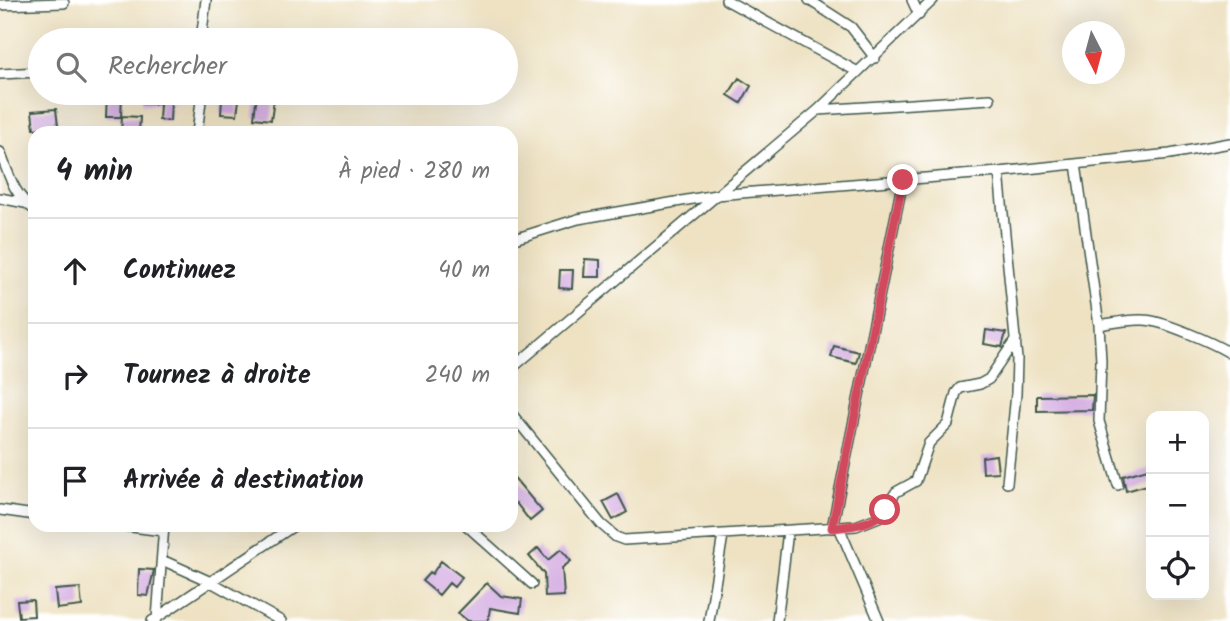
<!DOCTYPE html>
<html lang="fr">
<head>
<meta charset="utf-8">
<style>
  :root { --surface:#fff; --page:#f2f2f2; --text:#202124; --muted:#757577; --line:#e0e0e0 }
  body { margin:0; font-family:Kalam,sans-serif; background:var(--page); color:var(--text) }
  .controls { position:absolute; right:21px; bottom:21px; display:grid; overflow:hidden; border-radius:14px; box-shadow:0 7px 28px #0002 }
  .controls button { width:63px; height:63px; display:grid; place-items:center; padding:0; border:0; border-bottom:2px solid var(--line); background:var(--surface); color:var(--text); font:35px sans-serif }
  .compass { position:absolute; left:1062px; top:21px; width:63px; height:63px; border-radius:50%; background:var(--surface); box-shadow:0 7px 28px #0002; rotate:174deg }
  .stop { position:absolute; width:21px; height:21px; margin:-16px; border:5px solid #d1495b; border-radius:50%; background:#fff }
  .stop.end { background:#d1495b; border-color:#fff; box-shadow:0 2px 7px #0008 }
  .list { margin:0; padding:0; list-style:none }
  h2 { display:flex; justify-content:space-between; align-items:center; height:91px; margin:0; padding:0 28px; font-size:30px }
  h2 small { font-size:23px; font-weight:400; color:var(--muted) }
  .list li { display:grid; grid-template-columns:46px 1fr auto; gap:21px; align-items:center; box-sizing:border-box; height:105px; padding:0 28px; border-top:2px solid var(--line) }
  .list b { display:block; font-size:26px; white-space:nowrap }
  .list em { font-size:23px; font-style:normal; color:var(--muted) }
  .icon { flex:none; width:38px; height:38px; fill:none; stroke:currentColor; stroke-width:2; stroke-linecap:round; stroke-linejoin:round }
  .map { position:relative; flex:none; width:1230px; height:621px; overflow:hidden }
  .search { position:absolute; background:var(--surface); box-shadow:0 7px 28px #0002; left:28px; top:28px; width:490px; height:77px; display:flex; align-items:center; gap:18px; box-sizing:border-box; padding:0 24px; border-radius:38px; color:var(--muted); font-size:26px }
  .panel { position:absolute; background:var(--surface); box-shadow:0 7px 28px #0002; left:28px; top:126px; width:490px; height:406px; border-radius:21px }
  .map>svg:first-child { display:block }
  .building { fill:#d4ace2 }
  .lines { fill:none; stroke-linecap:round; stroke-linejoin:round }
  .street-casing { stroke:#3e5649; stroke-width:12 }
  .street { stroke:#fff; stroke-width:9 }
  .route { stroke:#d1495b; stroke-width:9 }
</style>
</head>
<body>
<div class="map">
<svg width="1230" height="621" viewBox="0 0 1230 621">
  <rect width="100%" height="100%" fill="#fff"/>
  <filter id="ink" filterUnits="userSpaceOnUse"><feTurbulence type="fractalNoise" baseFrequency=".0143" numOctaves="2"/><feDisplacementMap in="SourceGraphic" scale="14" xChannelSelector="R" yChannelSelector="G"/><feConvolveMatrix kernelMatrix="1 2 1 2 8 2 1 2 1" color-interpolation-filters="sRGB"/></filter>
  <filter id="wash" filterUnits="userSpaceOnUse"><feTurbulence type="fractalNoise" baseFrequency=".00686" numOctaves="4" result="noise"/><feDisplacementMap in="SourceGraphic" scale="28" xChannelSelector="R" yChannelSelector="G"/><feGaussianBlur stdDeviation="1.57" result="paint"/><feColorMatrix in="noise" values="0 0 0 0 0 0 0 0 0 0 0 0 0 0 0 0 0 1.4 0 .05"/><feComposite in="paint" operator="in"/></filter>
  <g filter="url(#wash)">
    <rect width="100%" height="100%" fill="#eee2c3"/>
    <g id="blocks">
      <path class="building" d="M739,78L751,86L741,103L728,95Z
        M107,93L122,96L121,117H106Z
        M142,93H178L177,101H171L170,121L159,120L160,104H142Z
        M257,93H275L271,120L254,118Z
        M222,99L239,100L237,115L221,114Z
        M56,109L58,126L34,129L32,111Z
        M122,116L140,117L139,133H121Z
        M585,259L600,260V277H584Z
        M560,270H573L572,289L559,288Z
        M986,330L1006,333L1002,347L984,344Z
        M834,346L859,352L856,363L831,357Z
        M1093,395L1092,410L1037,411V396Z
        M996,455L998,472L983,473L982,457Z
        M1151,468V484L1126,491L1123,476Z
        M511,474L542,511L530,521L516,503L511,507Z
        M618,494L627,512L613,520L603,502Z
        M538,548L548,560L561,549L571,561L562,568L564,596L545,597L544,574L529,556Z
        M441,561L462,577L454,587L449,583L439,595L422,581L430,572L432,574Z
        M139,569L154,570L148,596L138,595Z
        M487,583L501,596L522,599L520,613L490,608L488,621H468L458,613Z
        M80,588L82,606L57,609L55,590Z
        M33,600L34,616L19,617L17,601Z"/>
    </g>
  </g>
  <g filter="url(#ink)">
    <use href="#blocks" fill-opacity="0" stroke="#3e5649" stroke-width="2"/>
    <g class="lines">
      <defs>
        <path id="street" d="M726,0L858,72
          M809,0L851,27L875,58
          M912,0L919,15
          M0,5L64,3
          M201,40L206,0
          M0,74L40,72
          M818,110L990,99
          M197,133L202,93
          M0,152C9,175 14,196 35,210
          M1076,164L1099,325L1101,361L1099,421L1118,485
          M999,172L1017,359L1016,394L1007,483
          M0,198L25,203
          M511,240L578,219L716,195L999,172L1170,154L1230,143
          M1099,325C1113,323 1129,319 1143,320C1162,320 1213,343 1230,353
          M511,369L818,110L933,0
          M511,413L601,524L616,537L624,540L856,526L879,517L896,492L916,481L929,443L948,424L956,393L960,388L980,384L989,379L1016,339
          M0,510L35,515
          M116,525L163,531
          M466,525L532,584
          M839,527L879,621
          M832,528L903,180
          M162,560L211,582L281,621
          M157,619L164,525
          M152,621L295,525
          M709,621L723,535
          M777,621L788,531"/>
      </defs>
      <use href="#street" class="street-casing"/>
      <use href="#street" class="street"/>
    </g>
  </g>
  <g class="lines" filter="url(#ink)">
    <path class="route" d="M885,510C873,525 850,526 832,528L903,180"/>
  </g>
</svg>
<div class="controls">
<button>+</button>
<button>−</button>
<button><svg class="icon" aria-label="locate" viewBox="0 0 24 24"><circle cx="12" cy="12" r="6"/><path d="M12 2v4M12 18v4M2 12h4M18 12h4"/></svg></button>
</div>
<svg class="compass" viewBox="-18 -18 36 36"><path d="M0-13l5 13h-10z" fill="#e53935"/><path d="M0 13l5-13h-10z" fill="#757577"/></svg>
<div class="stop" style="left:885px;top:510px"></div>
<div class="stop end" style="left:903px;top:180px"></div>
<div class="search"><svg class="icon" aria-label="search" viewBox="0 0 24 24"><circle cx="10" cy="10" r="6"/><path d="M15 15l6 6"/></svg>Rechercher</div>
<section class="panel">
<h2>4 min<small>À pied · 280 m</small></h2>
<ul class="list">
<li><svg class="icon" aria-label="ahead" viewBox="0 0 24 24"><path d="M12 20V5M6 11l6-6 6 6"/></svg><div><b>Continuez</b></div><em>40 m</em></li>
<li><svg class="icon" aria-label="right" viewBox="0 0 24 24"><path d="M7 20v-9h11M14 6l5 5-5 5"/></svg><div><b>Tournez à droite</b></div><em>240 m</em></li>
<li><svg class="icon" aria-label="arrive" viewBox="0 0 24 24"><path d="M6 21V4h12l-3 4 3 4H6"/></svg><div><b>Arrivée à destination</b></div></li>
</ul>
</section>
</div>
</body>
</html>
